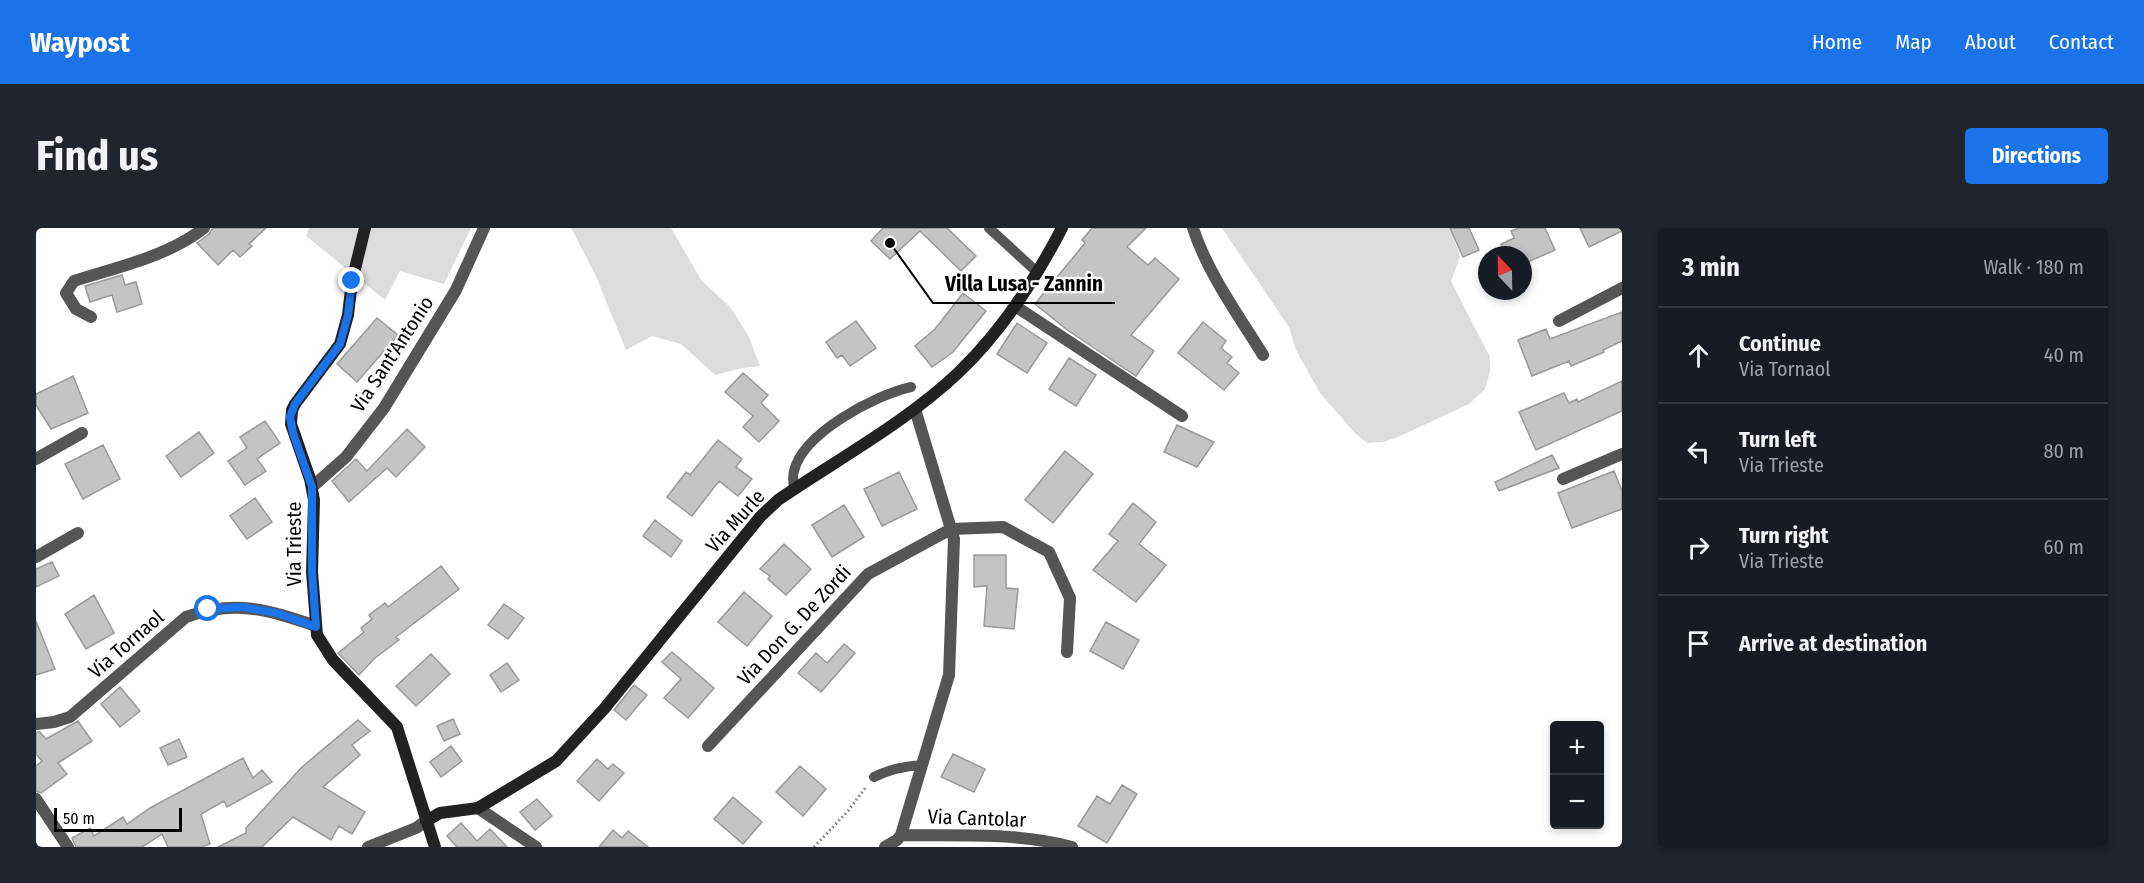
<!DOCTYPE html>
<html lang="en">
<head>
<meta charset="utf-8">
<style>
  :root { --surface:#171b24; --page:#20242c; --text:#f1f3f6; --muted:#9ea1a6; --line:#363941; --accent:#1a73e8 }
  body { margin:0; font-family:"Fira Sans Condensed",sans-serif; background:var(--page); color:var(--text) }
  .controls { position:absolute; right:18px; bottom:18px; display:grid; overflow:hidden; border-radius:6px; box-shadow:0 3px 9px #0003 }
  .controls button { width:54px; height:54px; display:grid; place-items:center; padding:0; border:0; border-bottom:2px solid var(--line); background:var(--surface); color:var(--text); font:30px sans-serif }
  .compass { position:absolute; left:1442px; top:18px; width:54px; height:54px; border-radius:50%; background:var(--surface); box-shadow:0 3px 9px #0003; rotate:338deg }
  .scale { position:absolute; left:18px; bottom:15px; width:128px; box-sizing:border-box; padding-left:6px; border:3px solid #000; border-top:0; font-size:16px; line-height:21px; white-space:nowrap; color:#000; -webkit-text-stroke:4px #fff; paint-order:stroke }
  .stop { position:absolute; width:18px; height:18px; margin:-14px; border:4px solid #1a73e8; border-radius:50%; background:#fff }
  .stop.end { background:#1a73e8; border-color:#fff; box-shadow:0 2px 6px #0008 }
  .list { margin:0; padding:0; list-style:none }
  h2 { display:flex; justify-content:space-between; align-items:center; height:78px; margin:0; padding:0 24px; font-size:26px }
  h2 small { font-size:20px; font-weight:400; color:var(--muted) }
  .list li { display:grid; grid-template-columns:39px 1fr auto; gap:18px; align-items:center; box-sizing:border-box; height:96px; padding:0 24px; border-top:2px solid var(--line) }
  .list b { display:block; font-size:22px; white-space:nowrap }
  .list p { margin:0; font-size:20px; white-space:nowrap; color:var(--muted) }
  .list em { font-size:20px; font-style:normal; color:var(--muted) }
  .icon { flex:none; width:33px; height:33px; fill:none; stroke:currentColor; stroke-width:2; stroke-linecap:round; stroke-linejoin:round }
  .map { position:relative; flex:none; width:1586px; height:619px; overflow:hidden; border-radius:6px }
  header { display:flex; align-items:center; gap:36px; box-sizing:border-box; height:84px; padding:0 30px; background:var(--accent); color:#fff }
  header strong { font-size:28px }
  nav { display:flex; gap:33px; margin-inline-start:auto; font-size:21px }
  .intro { display:flex; align-items:center; justify-content:space-between; box-sizing:border-box; height:144px; padding:0 36px }
  h1 { margin:0; font-size:42px }
  .button { padding:15px 27px; border-radius:6px; background:var(--accent); color:#fff; font-size:21px; font-weight:700 }
  main { display:flex; gap:36px; padding:0 36px }
  aside { flex:1; background:var(--surface); border-radius:6px; box-shadow:0 3px 9px #0003 }
  .map>svg:first-child { display:block }
  .green { fill:#dcdcdc }
  .building { fill:#c4c4c4; stroke:#999; stroke-width:1.5 }
  .lines { fill:none; stroke-linecap:round; stroke-linejoin:round }
  .path { stroke:#777; stroke-width:3; stroke-dasharray:1.5 3; stroke-linecap:butt }
  .lane { stroke:#555; stroke-width:10 }
  .street { stroke:#555; stroke-width:12 }
  .secondary { stroke:#222; stroke-width:12 }
  .route { stroke:#1a73e8; stroke-width:8 }
  .labels { text-anchor:middle; stroke-width:4.5; stroke-linejoin:round; paint-order:stroke }
  .street-label { font-size:20px; fill:#000; stroke:#fff }
  .leader { fill:none; stroke:#000; stroke-width:2 }
  .callout-dot { fill:#000; stroke:#fff; stroke-width:2 }
  .callout-label { font-size:21px; text-anchor:middle; font-weight:bold; fill:#000; stroke:#fff; stroke-width:4.5; stroke-linejoin:round; paint-order:stroke }
</style>
</head>
<body>
<header>
<strong>Waypost</strong>
<nav><a>Home</a><a>Map</a><a>About</a><a>Contact</a></nav>
</header>
<div class="intro"><h1>Find us</h1><a class="button">Directions</a></div>
<main>
<div class="map">
<svg width="1586" height="619" viewBox="0 0 1586 619">
  <rect width="100%" height="100%" fill="#fff"/>
  <path class="green" d="M273,0H435L408,56L364,43L349,72L270,8Z
    M535,0H635L666,53L694,79L712,107L724,138L706,140L679,147L645,116L616,108L590,122L559,46Z
    M1186,0H1414L1424,29L1415,53L1454,129V143L1449,161L1433,176L1362,209L1347,214L1331,215L1318,204L1284,165L1260,122L1253,99Z"/>
  <path class="building" d="M177,0H230L213,16L216,18L204,29L197,22L182,37L161,15L173,6Z
    M847,0H911L940,28L925,43L884,3L854,31L835,13Z
    M1056,0H1110L1091,19L1112,37L1119,30L1143,51L1095,107L1118,123L1100,148L1030,101L999,76L1049,15L1046,12Z
    M1414,0H1433L1443,22L1427,29Z
    M1483,0H1509L1519,22L1487,36V27H1470L1465,16L1478,10L1475,3Z
    M1544,0H1586V3L1553,19Z
    M86,47L89,57L100,54L106,76L81,84L76,67L54,74L49,58Z
    M927,65L950,83L917,124L896,139L879,118L899,101Z
    M1586,84V113L1567,122L1568,124L1535,138L1533,133L1496,148L1482,112L1510,101L1514,111Z
    M341,90L362,107L321,154L301,136Z
    M820,93L840,120L814,138L806,127L801,130L790,114Z
    M1167,94L1190,113L1185,120L1196,129L1191,135L1203,145L1188,162L1142,125Z
    M981,95L1011,115L991,145L961,126Z
    M1033,130L1060,147L1040,178L1013,161Z
    M707,145L732,167L725,175L743,193L723,214L707,199L717,188L689,164Z
    M37,148L52,185L15,201L0,177V166Z
    M1586,153V183L1500,222L1483,184L1528,165L1533,175L1541,171L1542,174Z
    M229,193L244,215L221,231L230,243L209,257L192,233L211,220L204,209Z
    M1141,197L1178,214L1161,239L1128,224Z
    M371,201L389,219L360,249L351,240L313,274L296,253L320,231L331,243Z
    M163,204L178,225L145,249L130,228Z
    M682,212L706,231L700,239L716,251L702,268L683,253L656,288L631,269L650,244L654,247Z
    M67,217L84,251L47,271L29,236Z
    M1029,223L1057,246L1017,295L989,272Z
    M1516,227L1523,240L1463,263L1459,254Z
    M1578,243L1586,263V281L1536,300L1522,265Z
    M863,244L881,281L846,298L828,261Z
    M219,270L236,294L211,311L194,288Z
    M1097,275L1120,294L1103,316L1130,337L1100,374L1057,342L1082,313L1073,306Z
    M808,277L828,309L796,329L776,297Z
    M619,292L646,313L635,329L607,308Z
    M748,316L775,341L750,367L732,351L734,348L724,341Z
    M938,327H970V360L982,361L978,401L948,398L951,358L938,359Z
    M16,334L23,348L0,359V341Z
    M405,338L423,361L360,409L363,412L339,430L323,447L302,425L328,404L325,400L336,391L333,387L349,375L352,379Z
    M708,364L736,388L711,418L682,394Z
    M58,367L78,405L50,421L29,386Z
    M468,376L488,390L472,411L452,397Z
    M0,393L19,441L0,447Z
    M1070,394L1103,412L1087,441L1054,423Z
    M808,416L819,425L785,464L762,445L780,425L791,435Z
    M636,424L678,460L652,490L628,470L645,451L626,434Z
    M395,426L414,446L380,478L360,458Z
    M471,435L483,452L465,464L454,447Z
    M598,457L611,467L590,492L578,482Z
    M84,459L104,483L84,499L65,476Z
    M417,491L424,506L408,513L401,498Z
    M322,492L334,503L316,517L324,527L287,559L329,584L316,606L303,598L295,612L257,589L226,619H182L210,605V600L266,539Z
    M42,493L56,513L22,535L31,546L5,565L0,563V538L6,533L0,526V504H4L10,511Z
    M143,511L151,529L132,537L124,520Z
    M415,518L426,533L405,549L394,534Z
    M917,526L949,541L938,564L905,549Z
    M207,530L217,550L226,542L236,554L191,579L188,573L165,586L174,616L165,619H132L126,606L106,619H40L36,610L54,600L58,608L87,589L91,596L114,580Z
    M561,531L572,541L577,536L588,545L563,573L541,553Z
    M764,538L790,561L767,588L740,564Z
    M1086,557L1101,566L1071,615L1042,598L1061,568L1074,576Z
    M697,569L726,594L707,616L678,591Z
    M501,571L516,588L499,602L484,584Z
    M425,595L441,613L454,601L471,619H421L411,608Z
    M577,602L586,610L592,603L612,619H563Z"/>
  <g class="lines">
    <path class="path" d="M778,619L812,583L830,559"/>
    <path class="lane" d="M953,0L1002,45
      M758,262C758,256 756,249 758,243C767,205 839,167 875,159
      M838,549C854,541 869,538 886,537"/>
    <path class="street" d="M1157,0C1171,44 1203,88 1227,127
      M979,78L1146,188
      M55,89L40,81L30,65L38,53C81,39 131,29 168,0
      M1523,93L1586,60
      M0,231L46,205
      M1527,251L1586,226
      M276,259L310,229L348,180L420,62L448,0
      M0,329L42,305
      M0,496L18,494L34,489L150,389C200,371 232,382 280,398
      M672,518L832,346L915,301L967,299L1013,324L1034,370L1031,424
      M0,571L32,619
      M442,580L500,619
      M865,607L913,447L918,311L879,181
      M332,619L380,600L390,593
      M849,619L861,612L865,607C922,608 981,604 1036,619"/>
    <path class="secondary" d="M329,0L316,53L312,87L304,116L259,176L256,182L255,196L274,251L278,272L276,344L281,407L297,432L361,499L399,619
      M390,593L404,585L442,580L520,533L568,481L724,289L742,272C802,231 869,195 922,145C965,104 999,52 1026,0"/>
  </g>
  <g class="lines">
    <path class="route" d="M172,381L206,379L241,385L280,399L276,344V259L257,205L254,189L259,176L304,116L312,87L316,53"/>
  </g>
  <g class="labels">
    <g class="street-label">
      <text transform="translate(356 126) rotate(-57)" y="7">Via Sant'Antonio</text>
      <text transform="translate(699 293) rotate(-48)" y="7">Via Murle</text>
      <text transform="translate(258 316) rotate(-90)" y="7">Via Trieste</text>
      <text transform="translate(758 397) rotate(-47)" y="7">Via Don G. De Zordi</text>
      <text transform="translate(90 416) rotate(-41)" y="7">Via Tornaol</text>
      <text transform="translate(941 590) rotate(2)" y="7">Via Cantolar</text>
    </g>
  </g>
  <path class="leader" d="M854 15L897 75H1079"/>
  <circle class="callout-dot" cx="854" cy="15" r="6"/>
  <g class="callout-label">
    <text x="988" y="63">Villa Lusa - Zannin</text>
  </g>
</svg>
<div class="controls">
<button>+</button>
<button>−</button>
</div>
<svg class="compass" viewBox="-18 -18 36 36"><path d="M0-13l5 13h-10z" fill="#e53935"/><path d="M0 13l5-13h-10z" fill="#9ea1a6"/></svg>
<div class="scale">50 m</div>
<div class="stop" style="left:172px;top:381px"></div>
<div class="stop end" style="left:316px;top:53px"></div>
</div>
<aside>
<h2>3 min<small>Walk · 180 m</small></h2>
<ul class="list">
<li><svg class="icon" aria-label="ahead" viewBox="0 0 24 24"><path d="M12 20V5M6 11l6-6 6 6"/></svg><div><b>Continue</b><p>Via Tornaol</p></div><em>40 m</em></li>
<li><svg class="icon" aria-label="left" viewBox="0 0 24 24"><path d="M17 20v-9H6M10 6l-5 5 5 5"/></svg><div><b>Turn left</b><p>Via Trieste</p></div><em>80 m</em></li>
<li><svg class="icon" aria-label="right" viewBox="0 0 24 24"><path d="M7 20v-9h11M14 6l5 5-5 5"/></svg><div><b>Turn right</b><p>Via Trieste</p></div><em>60 m</em></li>
<li><svg class="icon" aria-label="arrive" viewBox="0 0 24 24"><path d="M6 21V4h12l-3 4 3 4H6"/></svg><div><b>Arrive at destination</b></div></li>
</ul>
</aside>
</main>
</body>
</html>
